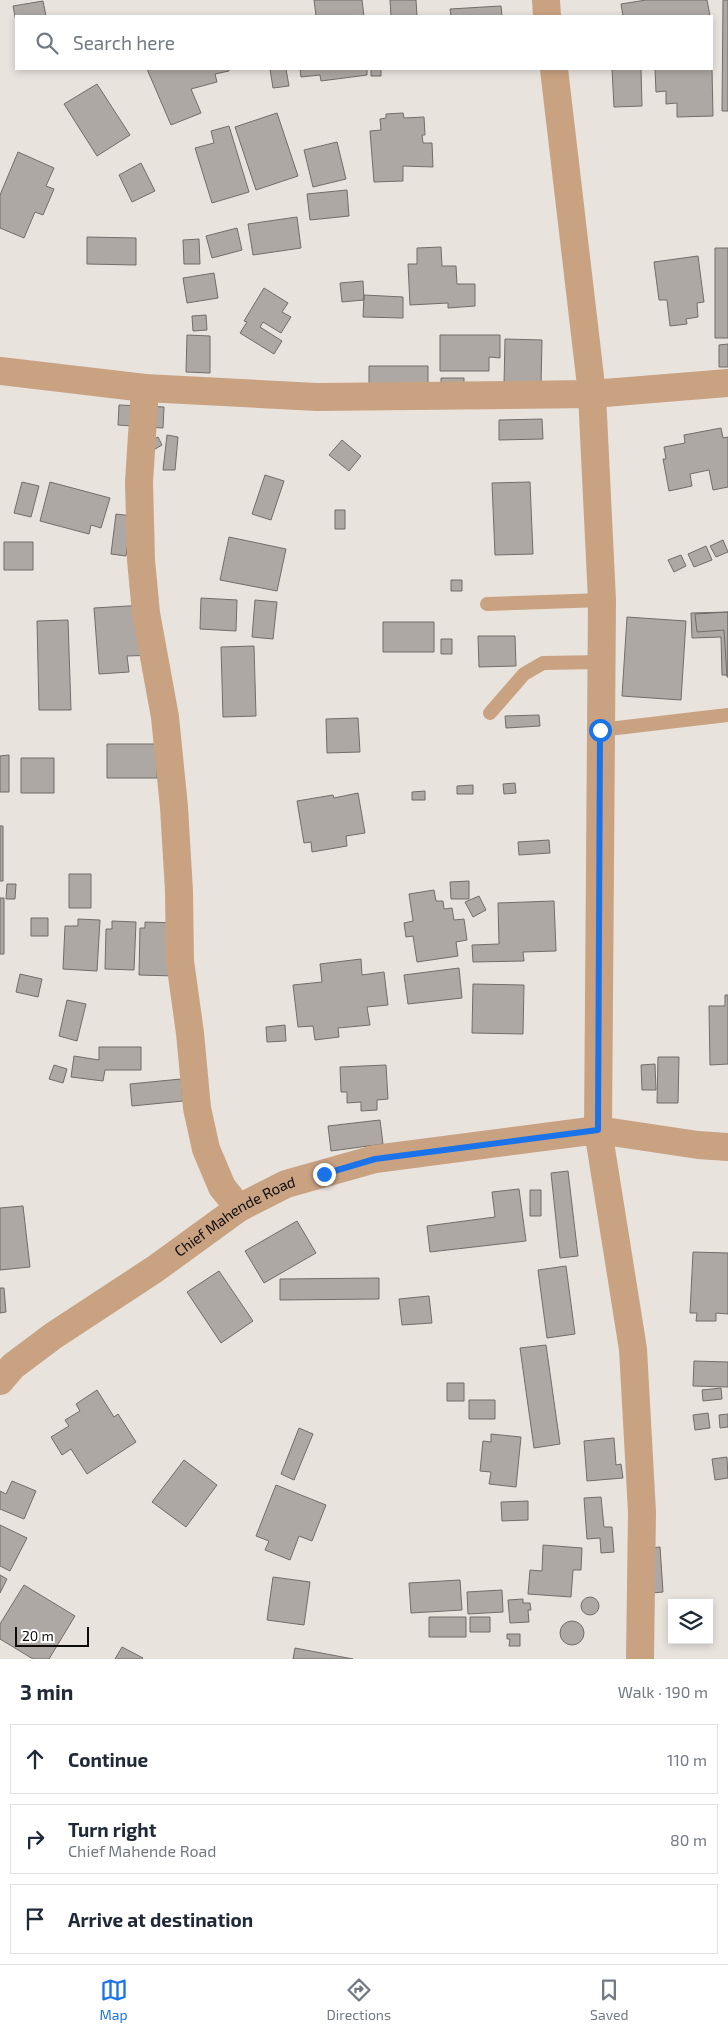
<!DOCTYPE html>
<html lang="en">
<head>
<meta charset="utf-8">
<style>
  :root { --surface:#fff; --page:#f2f2f3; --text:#1f2937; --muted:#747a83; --line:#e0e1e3; --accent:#1a73e8 }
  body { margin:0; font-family:"Exo 2",sans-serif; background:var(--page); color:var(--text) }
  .controls { position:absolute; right:15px; bottom:15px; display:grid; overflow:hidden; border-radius:0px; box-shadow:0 2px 8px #0003 }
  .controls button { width:45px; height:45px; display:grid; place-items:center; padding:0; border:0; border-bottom:1px solid var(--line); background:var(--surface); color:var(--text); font:25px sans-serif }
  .scale { position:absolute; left:15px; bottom:12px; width:74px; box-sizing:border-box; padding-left:5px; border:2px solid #0e0c0b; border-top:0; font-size:14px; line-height:18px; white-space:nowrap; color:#0e0c0b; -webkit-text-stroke:4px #fff; paint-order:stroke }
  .stop { position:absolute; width:15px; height:15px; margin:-11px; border:4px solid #1a73e8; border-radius:50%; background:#fff }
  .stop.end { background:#1a73e8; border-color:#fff; box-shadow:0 1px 5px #0008 }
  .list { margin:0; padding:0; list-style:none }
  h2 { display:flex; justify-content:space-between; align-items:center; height:65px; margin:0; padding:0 20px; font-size:21px }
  h2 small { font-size:16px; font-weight:400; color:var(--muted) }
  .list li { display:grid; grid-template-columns:32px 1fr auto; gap:15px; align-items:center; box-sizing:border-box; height:70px; margin:0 10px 10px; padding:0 10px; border:1px solid var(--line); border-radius:0px }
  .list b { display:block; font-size:19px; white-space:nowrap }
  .list p { margin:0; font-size:16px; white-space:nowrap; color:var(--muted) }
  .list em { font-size:16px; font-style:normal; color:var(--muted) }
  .icon { flex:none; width:28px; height:28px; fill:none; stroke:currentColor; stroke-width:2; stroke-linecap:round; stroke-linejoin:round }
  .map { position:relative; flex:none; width:728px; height:1659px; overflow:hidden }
  .search { position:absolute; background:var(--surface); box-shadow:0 2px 8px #0003; left:15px; right:15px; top:15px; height:55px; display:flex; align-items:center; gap:12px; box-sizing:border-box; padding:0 18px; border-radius:0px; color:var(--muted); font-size:19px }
  .sheet { height:305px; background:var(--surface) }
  nav { display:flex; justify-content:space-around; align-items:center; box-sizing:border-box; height:70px; border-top:1px solid var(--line); background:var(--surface); font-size:14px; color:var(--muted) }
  nav a { display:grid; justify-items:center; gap:2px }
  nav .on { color:var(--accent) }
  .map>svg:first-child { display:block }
  .building { fill:#ada8a3; stroke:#726d69 }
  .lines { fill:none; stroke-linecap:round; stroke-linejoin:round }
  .lane { stroke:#c9a282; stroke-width:14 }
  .street { stroke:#c9a282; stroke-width:28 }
  .route { stroke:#1a73e8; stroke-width:6 }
  .labels { text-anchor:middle; stroke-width:4; stroke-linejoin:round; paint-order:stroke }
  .street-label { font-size:15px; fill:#0e0c0b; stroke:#fff }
</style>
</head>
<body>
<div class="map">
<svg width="728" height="1659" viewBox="0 0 728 1659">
  <rect width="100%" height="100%" fill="#e9e3de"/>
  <path class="building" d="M314,0H362L364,16H316Z
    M390,0H416L417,16H391Z
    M646,0H707L710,16H623L621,4Z
    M723,0H728V111H722Z
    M43,1L46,16H16V22L13,6Z
    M501,6L502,16H451L450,9Z
    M147,69H229V71L215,74L217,82L191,89L201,113L171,125Z
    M270,69H286L289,86L273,88Z
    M300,69H367V75L321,81L320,75L301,77Z
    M371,69H381V76H371Z
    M612,69H641L642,106L614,107Z
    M655,69H712L713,116L677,117V103L666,104V91L656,92Z
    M97,84L130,135L97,156L64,104Z
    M277,113L298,176L256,190L235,127Z
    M403,113L404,118L424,117L425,135H422L423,143H432L433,167L403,166V181L374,182L370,131L381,130L380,119L386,118V114Z
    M229,126L249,192L212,203L195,148L214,143L211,131Z
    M337,142L346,179L313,187L304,150Z
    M18,152L54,168L46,186L54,189L43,215L35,212L24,238L0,228V195Z
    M141,163L155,191L132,202L119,175Z
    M347,190L349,216L310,220L307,194Z
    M297,217L301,248L253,255L248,224Z
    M237,228L242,250L212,258L206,236Z
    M87,237L136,238V265L87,264Z
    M199,239L200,264H184L183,240Z
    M441,247L442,266H456L457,284H475V306L448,308V303L410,305L408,264H417V248Z
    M715,248H728V338H715Z
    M698,256L704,302L697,303L698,317L686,319L687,324L670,326L667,300H659L654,262Z
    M214,273L218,298L187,303L183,278Z
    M363,281L364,300L342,302L340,283Z
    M264,288L288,303L282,312L291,317L281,333L263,322L260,327L282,341L274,354L240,333L247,322L244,321Z
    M364,295L403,297V318L363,317Z
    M206,315L207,330L193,331L192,316Z
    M187,335L210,336V373L186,372Z
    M440,335H500V358L489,357V371H440Z
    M505,339L542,340L541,385L504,384Z
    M728,344V367H719V345Z
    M369,366H428V392H369Z
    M441,378H464V387H441Z
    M119,405L164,407L163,428L118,425Z
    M542,419L543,439L499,440V420Z
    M721,428L723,438L728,437V487L713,490L709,470L690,474L692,486L669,491L663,459H666L664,447L685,443L684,435Z
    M167,435L178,437L175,470H163Z
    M158,437L162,445L150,452L146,443Z
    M342,440L361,456L349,471L329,455Z
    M265,475L284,481L271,520L252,514Z
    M22,482L39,486L31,517L14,513Z
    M50,482L110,498L101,528L91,525L89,534L40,521Z
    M530,482L533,554L495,555L492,483Z
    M335,510H345V529H335Z
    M116,514L132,516L126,556L111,554Z
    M229,537L286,549L277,591L220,580Z
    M723,540L728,552L716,557L710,546Z
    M4,542H33V570H4Z
    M706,546L712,560L694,567L688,554Z
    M681,555L686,566L674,572L668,560Z
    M451,580H462V591H451Z
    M201,598L237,600L236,631L200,629Z
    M255,600L277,602L273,639L252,637Z
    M145,605L158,655L127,656L129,672L99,674L94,608Z
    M728,612V677H727L724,630L697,632L695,614Z
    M728,612V675H722L721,637L692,638L691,613Z
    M627,617L686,621L681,700L622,696Z
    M68,620L71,710H39L37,621Z
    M383,622H434V652H383Z
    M478,636H515L516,666L479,667Z
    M441,639H452V654H441Z
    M254,646L256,716L223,717L221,647Z
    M539,715L540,726L506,728L505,716Z
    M358,718L360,752L327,753L326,719Z
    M107,744H157V778H107Z
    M9,755V792H0V756Z
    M21,758H54V793H21Z
    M515,783L516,793L504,794L503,784Z
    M473,785V794H457V786Z
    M425,791V800H412V792Z
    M358,793L365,833L346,836L347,846L312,852L311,842L304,843L297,801L333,795L334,798Z
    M0,826H3V881H0Z
    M549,840L550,853L519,855L518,842Z
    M69,874H91V908H69Z
    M469,881V899H451L450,882Z
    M7,884H16L15,899H6Z
    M434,890L436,901H443L444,909L452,908L454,920L464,919L467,940L456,942L458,956L417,962L413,936L406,937L404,923L413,921L409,894Z
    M479,896L486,910L473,917L465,902Z
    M0,898H4V954H0Z
    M554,901L556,951L523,952L524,961L473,962L472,945L499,944L498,903Z
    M31,918H48V936H31Z
    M78,919L100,920L97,971L63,969L65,926H78Z
    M112,921L136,922L134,970L105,969L106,929H112Z
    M145,922L177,923L175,976L139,975L140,928H145Z
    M361,959L362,975L384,972L388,1005L367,1007L370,1025L338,1028L339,1037L315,1040L313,1026L298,1027L293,985L322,982L320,964Z
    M459,968L462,998L408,1004L404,975Z
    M20,974L42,979L38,997L16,992Z
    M473,984L524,985L523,1034L472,1033Z
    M725,995H728V1064L710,1065L709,1006H725Z
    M67,1000L86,1004L77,1041L59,1036Z
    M285,1025L286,1041L267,1042L266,1027Z
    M99,1047H141V1070H105L103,1081L71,1077L74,1056L99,1060Z
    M658,1057H679L678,1103H657Z
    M655,1064L656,1090H642L641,1065Z
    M54,1065L67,1069L63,1083L49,1079Z
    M386,1065L388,1099L377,1100V1110L361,1111V1102L347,1103V1092H341L340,1067Z
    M181,1079L183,1101L132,1106L130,1084Z
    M380,1120L383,1144L331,1151L328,1126Z
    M568,1171L578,1256L560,1258L551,1173Z
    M519,1189L526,1241L430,1252L427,1226L495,1217L492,1192Z
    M530,1190H541V1216H530Z
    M23,1206L30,1267L0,1270V1208Z
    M297,1221L316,1253L264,1283L245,1251Z
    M693,1252L728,1253V1314L716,1313V1321H696L697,1313H690Z
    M566,1266L575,1334L547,1338L538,1270Z
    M219,1271L253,1321L221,1343L187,1292Z
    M379,1278V1299L280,1300V1279Z
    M0,1288H4L6,1312L0,1313Z
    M429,1296L432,1323L402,1325L399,1299Z
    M546,1345L560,1444L534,1448L520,1348Z
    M694,1361L728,1362V1387L693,1386Z
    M447,1383H464V1401H447Z
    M721,1388L722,1399L703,1401L702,1390Z
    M97,1390L114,1417L118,1414L136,1442L87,1474L71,1449L62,1455L51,1437L69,1426L65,1420L80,1411L76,1404Z
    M469,1400H495V1419H469Z
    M708,1413L710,1428L695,1430L693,1415Z
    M728,1414V1427L720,1428L719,1415Z
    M299,1428L313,1434L294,1480L281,1474Z
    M491,1434L521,1437L516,1487L489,1484L491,1472L480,1471L483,1441L491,1442Z
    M614,1438L616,1465L621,1464L623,1478L587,1481L584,1441Z
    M727,1457L728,1478L715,1480L712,1459Z
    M184,1460L217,1485L186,1527L152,1502Z
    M12,1481L36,1491L24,1519L0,1509V1491L6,1494Z
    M276,1485L326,1505L312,1541L299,1536L290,1560L265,1550L269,1541L256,1536Z
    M601,1497L604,1527H612L614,1552L601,1553L600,1538L587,1539L584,1498Z
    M528,1501V1520L502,1521L501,1502Z
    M0,1525L27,1538L10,1571L0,1566Z
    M543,1545L582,1548L581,1570H573L571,1597L528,1594L530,1570L542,1571Z
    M660,1547L663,1592L652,1593L649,1548Z
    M0,1575L7,1579L0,1593Z
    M273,1577L310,1582L304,1625L267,1620Z
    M460,1580L462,1610L411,1613L409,1583Z
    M24,1585L75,1616L49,1659H33L0,1639V1624Z
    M502,1590L503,1612L468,1614L467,1592Z
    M581 1606a9 9 0 1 1 18 0a9 9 0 1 1-18 0Z
    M523,1599V1603H530L531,1610H528L529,1622L510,1623L508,1600Z
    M429,1617H466V1637H429Z
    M470,1617H490V1632H470Z
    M560 1633a12 12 0 1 1 24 0a12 12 0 1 1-24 0Z
    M507,1634H520V1646H509L510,1639H507Z
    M122,1647L143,1658L142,1659H115Z
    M295,1648L353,1659H293Z"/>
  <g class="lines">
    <path class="lane" d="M487,604L602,600
      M490,713L524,674L543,663L601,662
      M600,730L728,715"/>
    <g class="street">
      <path d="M546,0L547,16"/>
      <path d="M554,69L592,394L602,600L598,1130L633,1349L642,1512L640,1659"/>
      <path d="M0,371L145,388L317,397L592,394L728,383"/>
      <path d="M145,388L139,482L141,560L146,613L165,717L174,807L179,891L180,961L190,1033L197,1108L206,1149L222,1187L239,1208"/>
      <path id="s1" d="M0,1381L13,1366L53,1336L155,1269L239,1208L286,1184L375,1159L598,1130L698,1145L728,1147"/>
    </g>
  </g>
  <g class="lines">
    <path class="route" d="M324,1174L375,1159L598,1130L600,730"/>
  </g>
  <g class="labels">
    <g class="street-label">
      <text dy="5" stroke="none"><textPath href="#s1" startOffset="288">Chief Mahende Road</textPath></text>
    </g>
  </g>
</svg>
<div class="controls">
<button><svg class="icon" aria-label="layers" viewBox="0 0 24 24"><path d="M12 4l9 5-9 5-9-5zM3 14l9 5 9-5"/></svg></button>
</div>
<div class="scale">20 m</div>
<div class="stop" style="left:600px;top:730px"></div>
<div class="stop end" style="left:324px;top:1174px"></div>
<div class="search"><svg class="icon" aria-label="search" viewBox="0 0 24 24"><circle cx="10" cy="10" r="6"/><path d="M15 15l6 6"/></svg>Search here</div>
</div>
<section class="sheet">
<h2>3 min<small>Walk · 190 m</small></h2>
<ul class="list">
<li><svg class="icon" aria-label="ahead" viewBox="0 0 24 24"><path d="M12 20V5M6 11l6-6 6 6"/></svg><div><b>Continue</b></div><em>110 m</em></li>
<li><svg class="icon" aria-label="right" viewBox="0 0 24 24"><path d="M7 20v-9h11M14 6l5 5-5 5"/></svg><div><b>Turn right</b><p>Chief Mahende Road</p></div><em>80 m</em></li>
<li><svg class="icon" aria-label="arrive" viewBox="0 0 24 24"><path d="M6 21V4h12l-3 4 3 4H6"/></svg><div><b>Arrive at destination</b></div></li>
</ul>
</section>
<nav>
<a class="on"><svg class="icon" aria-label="map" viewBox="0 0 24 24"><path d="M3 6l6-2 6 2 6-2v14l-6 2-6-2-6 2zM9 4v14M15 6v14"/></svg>Map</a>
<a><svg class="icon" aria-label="directions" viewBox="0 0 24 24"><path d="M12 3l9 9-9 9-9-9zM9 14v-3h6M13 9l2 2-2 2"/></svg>Directions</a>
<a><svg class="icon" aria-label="saved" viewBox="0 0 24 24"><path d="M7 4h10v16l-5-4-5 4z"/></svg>Saved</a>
</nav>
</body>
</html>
